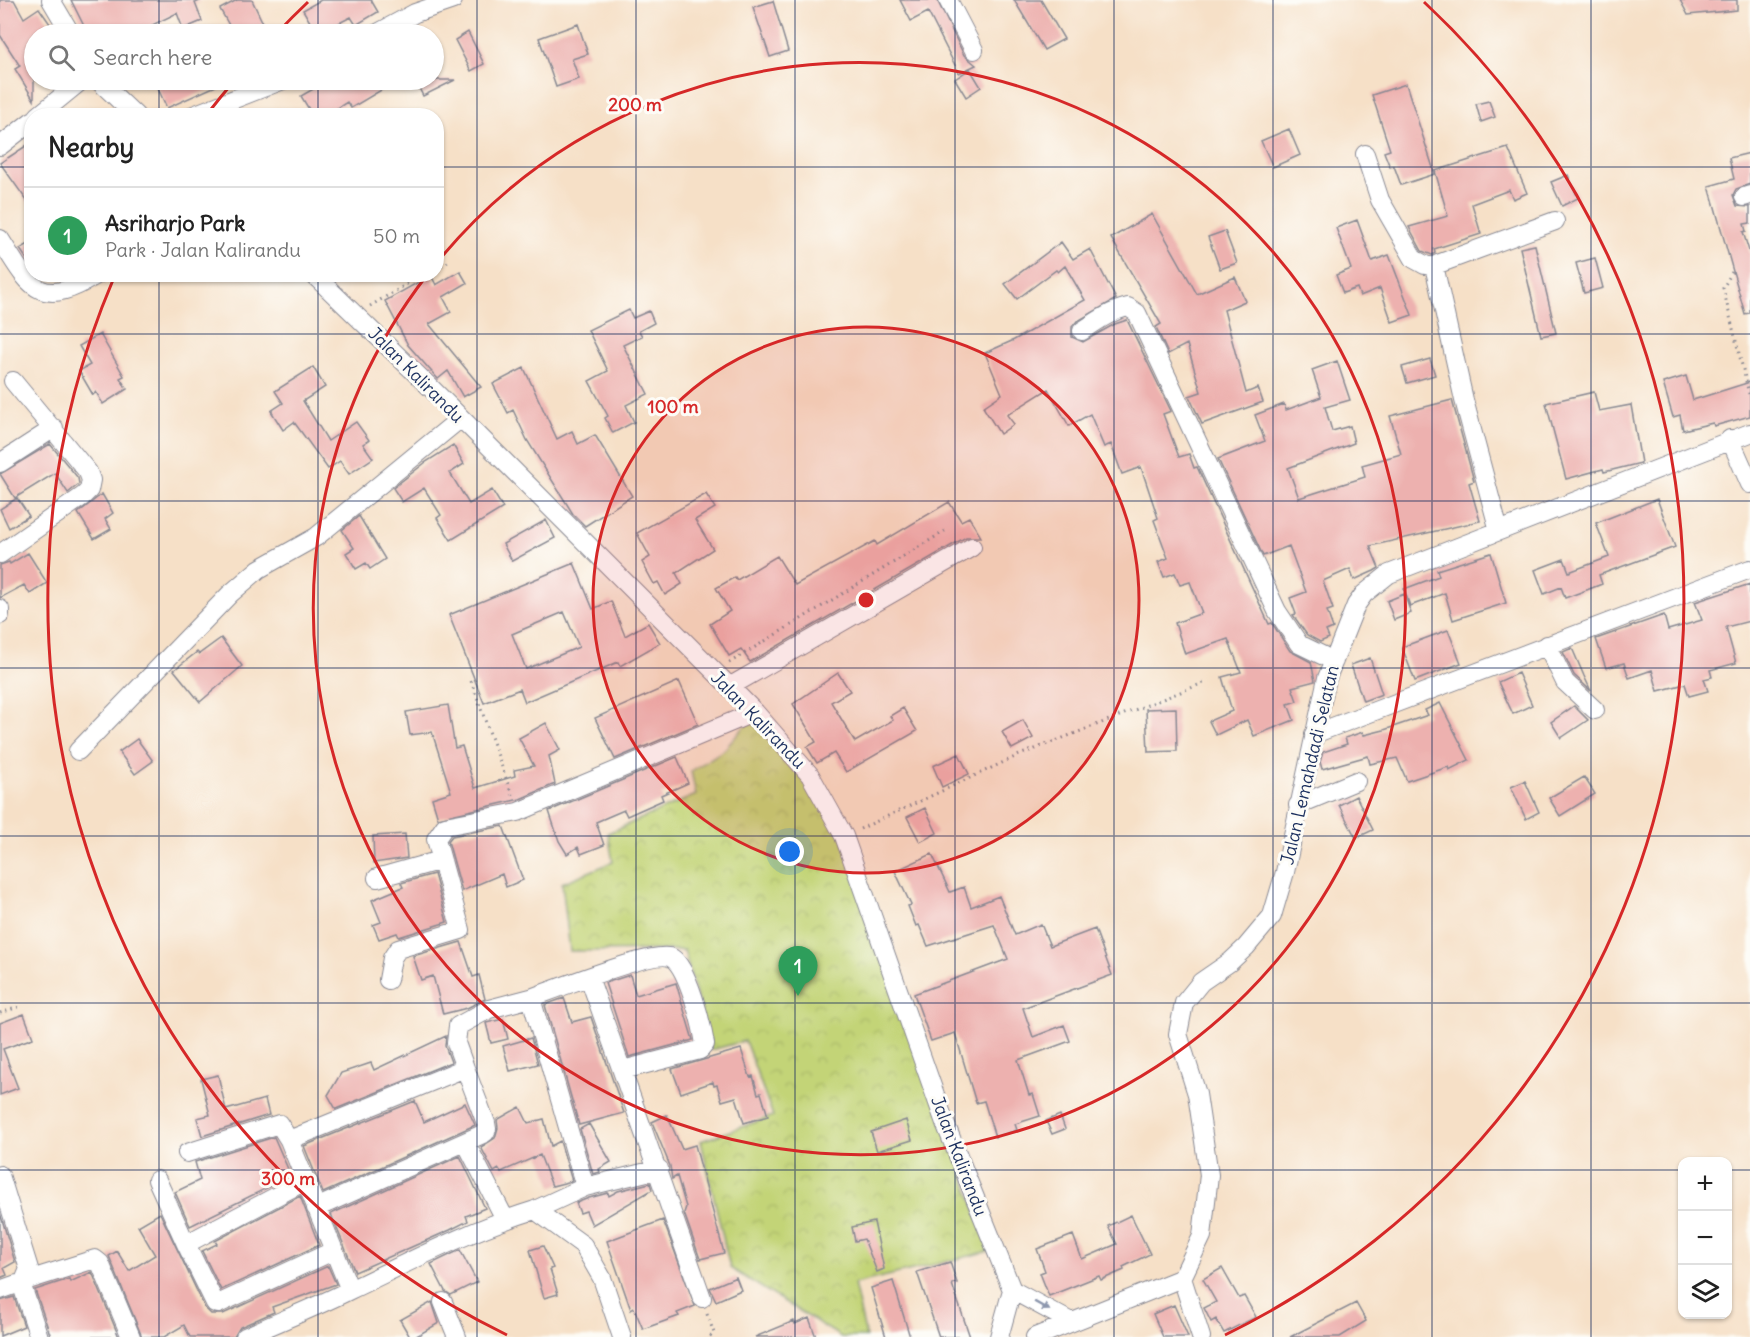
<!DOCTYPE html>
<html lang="en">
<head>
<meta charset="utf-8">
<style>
  :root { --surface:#fff; --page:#f6f6f6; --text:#222; --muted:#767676; --line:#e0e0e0; --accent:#d1495b }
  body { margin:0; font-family:Delius,sans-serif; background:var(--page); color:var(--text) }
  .controls { position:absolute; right:18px; bottom:18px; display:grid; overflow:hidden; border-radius:12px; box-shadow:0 2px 4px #0004 }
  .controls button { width:54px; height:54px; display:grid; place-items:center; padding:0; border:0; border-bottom:2px solid var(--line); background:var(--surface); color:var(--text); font:30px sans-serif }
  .you { position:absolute; left:790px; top:852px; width:21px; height:21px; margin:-15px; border:4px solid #fff; border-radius:50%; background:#1a73e8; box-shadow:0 0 0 9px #1a73e833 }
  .badge { display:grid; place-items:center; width:39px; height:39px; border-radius:50%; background:var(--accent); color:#fff; font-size:20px; font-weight:700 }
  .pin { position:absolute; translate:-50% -50px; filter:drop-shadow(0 2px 3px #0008) }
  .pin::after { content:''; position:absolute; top:32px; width:21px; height:18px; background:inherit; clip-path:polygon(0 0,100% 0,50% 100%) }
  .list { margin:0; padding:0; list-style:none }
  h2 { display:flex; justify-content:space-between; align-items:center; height:78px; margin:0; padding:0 24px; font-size:26px }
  h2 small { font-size:20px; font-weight:400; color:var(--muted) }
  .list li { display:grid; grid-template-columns:39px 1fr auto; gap:18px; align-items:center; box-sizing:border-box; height:96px; padding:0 24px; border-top:2px solid var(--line) }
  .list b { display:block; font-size:22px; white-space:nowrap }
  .list p { margin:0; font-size:20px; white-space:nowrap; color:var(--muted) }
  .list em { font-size:20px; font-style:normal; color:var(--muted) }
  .icon { flex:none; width:33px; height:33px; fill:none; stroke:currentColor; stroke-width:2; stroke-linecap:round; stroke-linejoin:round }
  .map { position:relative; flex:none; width:1750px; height:1337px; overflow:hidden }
  .search { position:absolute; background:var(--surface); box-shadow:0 2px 4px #0004; left:24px; top:24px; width:420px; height:66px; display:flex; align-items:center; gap:15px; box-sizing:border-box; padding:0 21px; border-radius:33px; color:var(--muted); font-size:22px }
  .panel { position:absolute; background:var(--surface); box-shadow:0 2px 4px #0004; left:24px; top:108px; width:420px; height:174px; border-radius:24px }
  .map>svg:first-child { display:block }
  .park { fill:url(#park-crowns); stroke:#6f826a; stroke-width:1.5 }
  .building { fill:#edb1af; fill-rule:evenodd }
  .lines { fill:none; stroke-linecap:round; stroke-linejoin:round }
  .minor-casing { stroke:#888892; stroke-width:20 }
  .path { stroke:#888892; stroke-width:3; stroke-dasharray:1.5 4.5; stroke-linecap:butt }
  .minor { stroke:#fff; stroke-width:18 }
  .oneway { fill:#8d97ae }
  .grid { fill:none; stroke:#1b2f5e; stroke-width:1.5; stroke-opacity:0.55 }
  .ring { fill:none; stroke:#d62828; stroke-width:3 }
  .labels { text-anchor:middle; stroke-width:6; stroke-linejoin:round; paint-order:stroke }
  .street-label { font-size:18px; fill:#1b2f5e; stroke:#fdfcf7 }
  .centre { fill:#d62828; stroke:#fdfcf7; stroke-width:3 }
  .ring-label { font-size:18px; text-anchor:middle; font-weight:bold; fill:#d62828; stroke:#fdfcf7; stroke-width:6; stroke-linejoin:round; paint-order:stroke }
</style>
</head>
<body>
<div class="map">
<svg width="1750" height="1337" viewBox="0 0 1750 1337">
  <defs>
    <pattern id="park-crowns" width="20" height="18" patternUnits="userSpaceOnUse" patternTransform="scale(1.5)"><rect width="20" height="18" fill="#c3d477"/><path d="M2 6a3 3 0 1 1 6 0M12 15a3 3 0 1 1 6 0" fill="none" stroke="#a7b669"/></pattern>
  </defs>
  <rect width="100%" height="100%" fill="#fdfcf7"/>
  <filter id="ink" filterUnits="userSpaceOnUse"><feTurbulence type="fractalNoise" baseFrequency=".0167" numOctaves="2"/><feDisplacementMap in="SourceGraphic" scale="12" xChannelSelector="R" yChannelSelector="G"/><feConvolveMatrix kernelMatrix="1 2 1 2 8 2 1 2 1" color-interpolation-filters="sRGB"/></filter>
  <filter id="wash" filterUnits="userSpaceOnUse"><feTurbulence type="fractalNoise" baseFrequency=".008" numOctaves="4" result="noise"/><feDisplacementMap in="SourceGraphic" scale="24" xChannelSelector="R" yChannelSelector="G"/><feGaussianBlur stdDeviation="1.35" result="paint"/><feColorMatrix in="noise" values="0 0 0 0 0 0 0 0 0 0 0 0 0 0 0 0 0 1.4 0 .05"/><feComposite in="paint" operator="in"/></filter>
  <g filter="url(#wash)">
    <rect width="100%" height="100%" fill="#f6e0c7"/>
    <path class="park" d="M750,720L799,768L843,837L990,1251L854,1284L866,1337H841L730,1268L701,1141L773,1116L745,1041L711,1050L684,950L570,951L562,883L613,862L608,833L696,795L691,771L724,750Z"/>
    <g id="blocks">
      <path class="building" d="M0,0H14L24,18L39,8L57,34H34V100L15,69L20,66L0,35Z
        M71,0H202L195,3L202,21L183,29L177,13L134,34H88Z
        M237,0H252L268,34H234L220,9Z
        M321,0H371L378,12L356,25L351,17L317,34L303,10Z
        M900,0H937L964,55L976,65L959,73L928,12L911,21Z
        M1014,0H1041L1064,39L1044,50Z
        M1680,0H1737V10L1688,15Z
        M773,1L788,51L770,57L753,7Z
        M578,24L588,54L572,59L579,79L556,87L539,38Z
        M468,32L484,64L471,71L455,40Z
        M970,69L981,87L966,97L955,79Z
        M154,80H229L167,108Z
        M329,80H378L383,89L351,108L347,102L325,116H313L301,96Z
        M415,80H455L423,96Z
        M1406,84L1435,174L1401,185L1394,166L1390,167L1384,152L1390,150L1372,95Z
        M1489,101L1495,117L1481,122L1476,104Z
        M1289,129L1300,155L1273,167L1261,141Z
        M32,142V208L0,163Z
        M1508,148L1527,193L1513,199L1509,190L1472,204L1481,234L1434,249L1435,253L1432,255L1422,251L1409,227L1448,216L1435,171Z
        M1750,153V184L1736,189L1733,195L1737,206L1750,207V223L1744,224L1746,231L1743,232L1750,254V313L1745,314L1709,186L1734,179L1729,158Z
        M1568,175L1578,198L1562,206L1551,182Z
        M1152,214L1197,294L1235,277L1245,301L1224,310L1246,393L1258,388L1263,402L1202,424L1189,396L1201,392L1187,344L1168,354L1156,327L1161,324L1111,238Z
        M1357,220L1372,261L1389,255L1412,315L1392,322L1380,288L1360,296L1357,288L1343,293L1336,275L1351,269L1336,228Z
        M1225,231L1237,263L1220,269L1208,237Z
        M32,242V267L20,249Z
        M1061,242L1073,259L1090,249L1116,299L1076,322L1072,327V337L1083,342L1115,324L1127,320L1171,411L1163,414L1179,457L1189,454L1194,468L1197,467L1269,624L1272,623L1290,651L1311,662L1315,681L1292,687L1297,701L1288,704L1294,720L1254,736L1247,720L1216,735L1209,721L1232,711L1222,677L1241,672L1228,639L1185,654L1175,623L1202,613L1190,582L1180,585L1175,573L1164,577L1158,562L1168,558L1154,520L1158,518L1141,467L1122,474L1111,444L1104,447L1090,414L1069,426L1048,389L1007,415L1014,424L1000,434L983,407L1002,394L985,353L1014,340L1085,300L1065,266L1058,272L1056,270L1017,299L1005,284Z
        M1535,245L1556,333L1541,336L1520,248Z
        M1595,258L1603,288L1584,293L1576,263Z
        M460,271L467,283L443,297L451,312L429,324L481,387L463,397L448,371L438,379L408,345L385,301L431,275L436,285Z
        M629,310L633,318L649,311L654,323L639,331L642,336L623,345L648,394L626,405L634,422L613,433L605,418L608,416L589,381L608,371L588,330Z
        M100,334L124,376L120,378L127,389L103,404L96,392L93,395L79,371L90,365L79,346Z
        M1430,359L1435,375L1407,383L1402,367Z
        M1337,361L1350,400L1325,407L1332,431L1350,426L1354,443L1288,468L1299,498L1365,477L1362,465L1401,454L1390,416L1452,400L1474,481L1469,483L1480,521L1370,546L1379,568L1374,571L1354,580L1350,569L1323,581L1333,609L1327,611L1333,628L1326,631L1329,638L1320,642L1307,635L1293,615L1296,614L1290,598L1306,592L1289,546L1263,556L1218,459L1265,441L1255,415L1284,404L1286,410L1321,397L1312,370Z
        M313,367L325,387L303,401L328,441L356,422L369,440L363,444L373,458L349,474L340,461L328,469L294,422L283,430L271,411L283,403L275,391Z
        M524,368L557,439L572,431L578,444L595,435L632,496L585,526L573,514L527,440L513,410L508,413L493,384Z
        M1686,376L1693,400L1750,382V416L1714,426L1713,423L1683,430L1680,415L1673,417L1663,383Z
        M1594,392L1599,411L1631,405L1641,463L1604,472L1603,469L1566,479L1546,403Z
        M50,444L78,478L79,484L68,493L55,473L15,498L0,474Z
        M453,445L464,464L450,473L469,504L492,490L503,508L451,540L437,518L441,515L424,488L402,502L393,488L426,462Z
        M102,494L113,513L105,519L111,529L94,539L78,513Z
        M706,494L715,508L695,520L713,549L676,573L682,584L665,595L658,582L654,584L642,562L650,557L637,533Z
        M17,498L29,516L9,528L0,509Z
        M1657,499L1675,547L1599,575L1602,584L1584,591L1565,598L1561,587L1544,594L1535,570L1564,559L1569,572L1609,557L1596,523Z
        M949,502L961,521L969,517L981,537H966L750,662L741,649L729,656L710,624L730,611L716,588L735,577L737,580L777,556L795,585L875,541L877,545Z
        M359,516L385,559L370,569L366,563L356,569L346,553L354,548L342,530Z
        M546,520L555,538L512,561L503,544Z
        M28,553L47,583L30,594L24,585L0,598V565L9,562L10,564Z
        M1491,553L1506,603L1453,620L1445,593L1410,606L1404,589L1439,576L1437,570Z
        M574,563L593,609L611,601L625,636L648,623L660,643L620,666L618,662L525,702L520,689L484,703L449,615ZM564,612L579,647L526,669L512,634Z
        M1750,584V621L1726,627L1736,663L1710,670L1712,677L1704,679L1708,691L1689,696L1685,684L1658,691L1652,670L1629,678L1624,663L1606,668L1596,639L1664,615L1668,630L1702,620L1695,602Z
        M1404,594L1411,613L1394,620L1387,601Z
        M1448,630L1461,663L1415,681L1402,647Z
        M221,638L242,666L200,702L174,670L197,652L199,654Z
        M1572,648L1584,676L1591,691L1574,675L1563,652Z
        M1370,658L1382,694L1363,701L1351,665Z
        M838,673L850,691L831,702L855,742L893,720L890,716L903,708L917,731L846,772L834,753L817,763L807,747L816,742L793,704Z
        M1518,673L1532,705L1513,714L1498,682Z
        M679,681L698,724L615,759L595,718Z
        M1440,703L1469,760L1449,770L1448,767L1407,781L1397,758L1370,764L1368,756L1322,769L1320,762L1323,752L1347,744L1345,738L1363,732L1364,735L1384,730L1428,715L1425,710Z
        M448,705L455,748L462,746L475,788L515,776L514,770L534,766L519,738L546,723L560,750L549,756L555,784L520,799L438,818L432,798L451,792L432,732L410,735L406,712Z
        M1574,706L1588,720L1561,738L1551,722Z
        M1176,708L1177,751L1148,752L1146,709Z
        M1023,720L1033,738L1012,749L1002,732Z
        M137,739L153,761L135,774L119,752Z
        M959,754L969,774L942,787L933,766Z
        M677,757L688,783L661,795L663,800L627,816L624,810L596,822L604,845L581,854L578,847L567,854L559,841L549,811Z
        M1584,777L1595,794L1560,816L1549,798Z
        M1525,781L1539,812L1526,819L1511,787Z
        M1356,796L1373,830L1356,838L1339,805Z
        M925,808L937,833L920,842L907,817Z
        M503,826L523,880L506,887L502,874L462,891L448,841L452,836Z
        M405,834L407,858L374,863L373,836Z
        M932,854L950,892L964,887L971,907L999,896L1015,935L1041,924L1050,946L1095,929L1112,975L1023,1008L1033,1037L1064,1025L1070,1041L1018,1060L1029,1095L1033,1094L1040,1116L1015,1124L1017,1130L995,1137L984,1101L976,1103L955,1033L931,1041L914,994L1008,959L994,925L928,946L919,925L916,926L908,906L911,905L895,871Z
        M434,874L447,922L399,937L397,933L379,939L373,925L381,922L372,900L403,887L401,883Z
        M461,942L473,977L479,975L485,999L467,1008L443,1014L433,976L421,980L413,956Z
        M630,975L636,995L676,983L693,1040L629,1057L605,983Z
        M564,998L572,1022L591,1017L624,1113L579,1125L545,1005Z
        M24,1014L33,1038L3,1049L18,1088L0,1095V1023Z
        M503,1019L508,1039L491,1043L486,1023Z
        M446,1036L445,1046L451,1062L336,1109L328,1095L341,1073L371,1063L374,1070Z
        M531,1038L538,1064L510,1071L503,1046Z
        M741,1049L750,1077L753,1076L758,1094L761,1093L768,1116L744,1123L736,1097L722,1101L717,1085L714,1086L713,1082L681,1093L672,1069Z
        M218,1075L226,1110L265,1099L269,1115L202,1136L197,1118L210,1115L201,1079Z
        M415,1101L424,1122L465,1103L475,1125L323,1193L304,1146Z
        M520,1107L528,1123L544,1119L551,1146L560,1141L572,1181L552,1186L540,1155L501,1172L499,1169L494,1172L481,1147L495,1138L498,1128L497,1120Z
        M667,1115L682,1149L695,1145L724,1253L700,1259L684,1213L686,1207L677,1176L672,1179L670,1166L652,1122Z
        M1060,1115L1065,1129L1052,1134L1046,1121Z
        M906,1120L912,1140L877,1151L871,1132Z
        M589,1124L611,1162L599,1169L600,1172L593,1174L580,1129Z
        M274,1137L291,1176L190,1226L175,1192L200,1180L195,1162Z
        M460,1156L485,1208L466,1216L468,1221L450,1230L355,1272L331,1214Z
        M650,1183L652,1190L592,1225L586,1211L580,1213L576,1203L589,1198L608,1193L609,1196L618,1191Z
        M300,1196L319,1245L221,1290L202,1251L217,1244L215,1241Z
        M0,1213L15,1262L4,1268L7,1275L0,1278Z
        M160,1213L205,1308L211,1314H223L328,1266L336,1284L272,1307L274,1312L240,1327L234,1337H190L184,1325L164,1337H142L109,1256L117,1251L129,1271L155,1255L138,1226Z
        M1131,1215L1150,1254L1123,1267L1124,1270L1101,1280L1099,1276L1049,1296L1040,1273L1045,1271L1037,1249L1073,1235L1082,1259L1117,1244L1108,1226Z
        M663,1220L695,1306L677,1313L679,1316L643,1329L634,1308L631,1310L607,1241Z
        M874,1222L884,1269L877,1272L864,1239L855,1241L852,1227Z
        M543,1246L553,1268L550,1269L558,1294L544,1298L530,1250Z
        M460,1250L477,1282L451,1295L445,1291L431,1264Z
        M950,1262L957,1283L952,1284L970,1337H939L917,1272Z
        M1222,1268L1239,1298L1244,1296L1256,1317L1224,1333L1216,1319L1211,1322L1204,1308L1216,1302L1203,1279Z
        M92,1272L119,1337H51L35,1290L69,1279L70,1282Z
        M736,1277L741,1290L716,1301L710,1288Z
        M893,1281L910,1337H886L871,1288Z
        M14,1297L24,1326L0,1336V1301Z
        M432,1302L439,1323L415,1337H410L400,1320Z
        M1356,1303L1366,1321L1340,1337H1290Z
        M1174,1305L1188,1337H1163L1153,1314Z
        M809,1318L816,1337H755L794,1321L795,1324Z"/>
    </g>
  </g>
  <g filter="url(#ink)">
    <use href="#blocks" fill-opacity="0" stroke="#888892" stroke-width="1.5"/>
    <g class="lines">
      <defs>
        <path id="minor" d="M51,0L71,34
          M948,0L974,50
          M376,34L415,13L453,0
          M98,80L136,116
          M38,116L82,80
          M191,116L283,80
          M0,146L32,121
          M1365,154L1380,200L1414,259L1425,265L1436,267
          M1744,197L1750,195
          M0,239C31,289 40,310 98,274
          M313,274L432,389L755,712L810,775L844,836L945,1123L1012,1290L999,1337
          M1082,331C1097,321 1111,311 1128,307L1137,313L1277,611L1299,644L1334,661
          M1730,439L1750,484
          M0,463L54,428
          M1499,531L1464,400L1435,270L1438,264L1555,221
          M0,554L83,496L89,490L91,480L88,472L13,381
          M0,609V615
          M1547,645L1565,682L1595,710
          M729,687L972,547
          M1314,734L1750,569
          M78,751L230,594L259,569L316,537L461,418
          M1298,805L1356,781
          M377,878L441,860
          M589,977L702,1298
          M388,980L392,958L398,949L461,930L436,839L445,826L518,812L755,712
          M531,998C553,990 656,949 672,958C688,968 702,1025 705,1044L700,1050L623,1070
          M465,1068L456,1043L458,1026L489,1009L531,998L585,1187L535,1210
          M289,1140L465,1068L486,1123L487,1129L485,1133L316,1208
          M466,1143L505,1219
          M187,1153L279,1124L289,1140L350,1290
          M0,1175L29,1269L22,1286
          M157,1180L186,1244
          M305,1181L186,1244L215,1303L218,1304L333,1251
          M585,1187L659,1169
          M1182,1278L1202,1236L1209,1175L1197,1094L1178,1034L1184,1003L1201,982L1230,962L1246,947L1272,916L1285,872L1327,678L1356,605L1364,594L1389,574L1750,433
          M1182,1278L1201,1337
          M25,1281L95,1259L100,1263L131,1337
          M0,1290L17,1284L22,1286L39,1337
          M1012,1290L1071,1322
          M443,1302L457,1337
          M245,1337C280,1321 316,1307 350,1290C411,1261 470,1230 535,1210L583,1245L602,1278L622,1337
          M1035,1337L1182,1278"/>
      </defs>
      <use href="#minor" class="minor-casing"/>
      <path class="path" d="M436,268L448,262
        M1732,272L1723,288L1750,398
        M370,306L424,274
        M729,663L945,531
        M471,681L512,795
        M860,829L1017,756L1206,682
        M0,1013L19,1007
        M707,1314L714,1333L710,1337"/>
      <use href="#minor" class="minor"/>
    </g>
    <defs><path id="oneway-solid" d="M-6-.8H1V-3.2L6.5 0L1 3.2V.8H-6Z" transform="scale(1.5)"/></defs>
    <use class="oneway" href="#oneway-solid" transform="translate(1042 1306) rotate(29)"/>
  </g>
  <path class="grid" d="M159,0V34M318,0V34M477,0V1337M636,0V1337M795,0V1337M955,0V1337M1114,0V1337M1273,0V1337M1432,0V1337M1591,0V1337M159,80V116M318,80V116M0,167H32M436,167H1750M159,274V1337M318,274V1337M0,334H1750M0,501H1750M0,668H1750M0,836H1750M0,1003H1750M0,1170H1682M1728,1170H1750"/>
  <circle cx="866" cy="600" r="273" fill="#d62828" fill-opacity=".12"/>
  <g class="ring">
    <circle cx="866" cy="600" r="273"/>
    <path d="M439 260A546 546 0 1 1 427 275"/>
    <path d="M507 1335A818 818 0 0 1 113 280M208 113A818 818 0 0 1 235 80M278 32A818 818 0 0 1 308 2M1424 2A818 818 0 0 1 1225 1335"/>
  </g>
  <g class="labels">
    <g class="street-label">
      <text transform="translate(416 375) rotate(45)" y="6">Jalan Kalirandu</text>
      <text transform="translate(758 720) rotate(46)" y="6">Jalan Kalirandu</text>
      <text transform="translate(1310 765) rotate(-77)" y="6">Jalan Lemahdadi Selatan</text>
      <text transform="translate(959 1156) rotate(69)" y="6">Jalan Kalirandu</text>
    </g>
  </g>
  <circle cx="866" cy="600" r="9" class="centre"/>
  <g class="ring-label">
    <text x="635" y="111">200 m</text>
    <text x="673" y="413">100 m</text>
    <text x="288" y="1185">300 m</text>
  </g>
</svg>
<div class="controls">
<button>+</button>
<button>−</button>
<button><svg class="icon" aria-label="layers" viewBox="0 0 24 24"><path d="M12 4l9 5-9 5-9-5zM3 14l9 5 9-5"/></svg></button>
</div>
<div class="you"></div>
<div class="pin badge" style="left:798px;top:996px;background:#2e9e5b">1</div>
<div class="search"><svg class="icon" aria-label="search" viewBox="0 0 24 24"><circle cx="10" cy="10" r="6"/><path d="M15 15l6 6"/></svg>Search here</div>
<section class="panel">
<h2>Nearby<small></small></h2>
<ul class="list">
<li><span class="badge" style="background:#2e9e5b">1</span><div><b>Asriharjo Park</b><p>Park · Jalan Kalirandu</p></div><em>50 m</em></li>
</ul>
</section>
</div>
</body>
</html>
